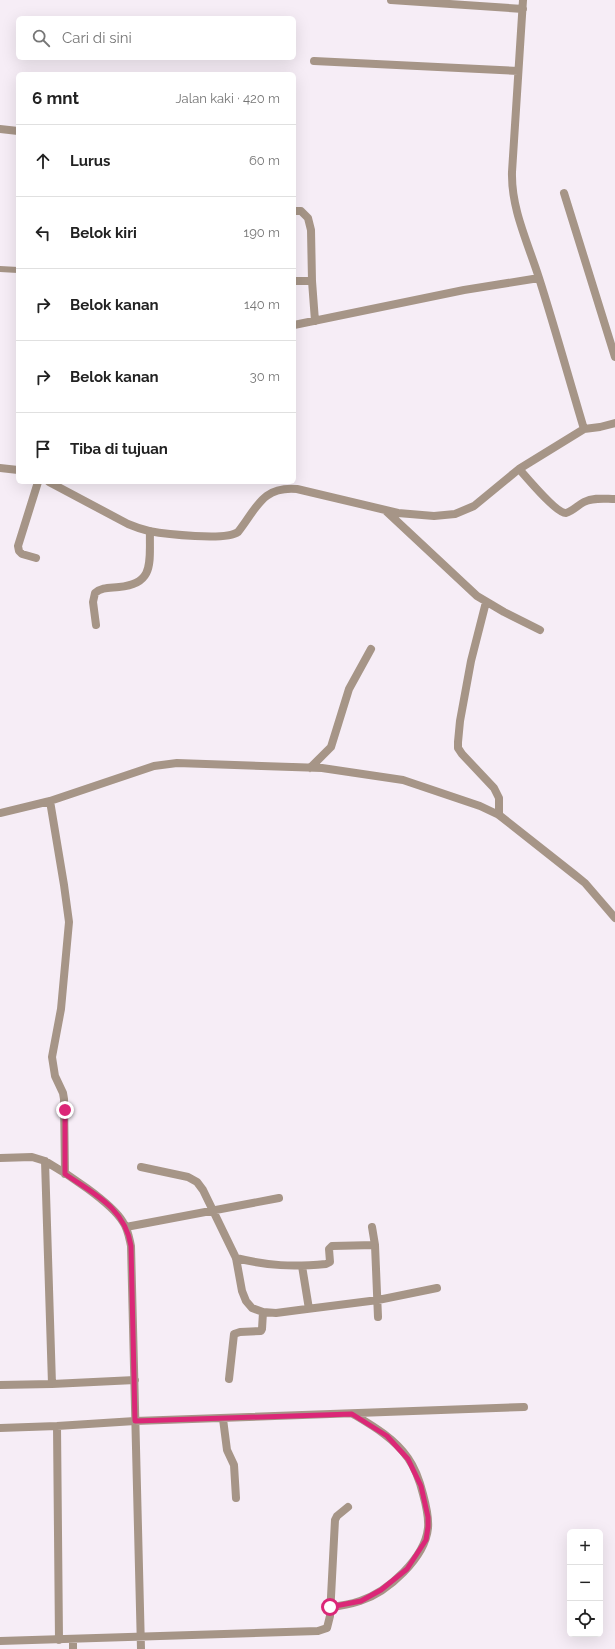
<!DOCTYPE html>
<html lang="id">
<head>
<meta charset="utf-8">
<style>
  :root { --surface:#fff; --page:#f2f2f2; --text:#222; --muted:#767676; --line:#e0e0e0 }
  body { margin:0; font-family:Raleway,sans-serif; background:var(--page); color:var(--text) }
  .controls { position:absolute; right:12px; bottom:12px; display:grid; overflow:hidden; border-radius:6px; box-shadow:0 4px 16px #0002 }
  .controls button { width:36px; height:36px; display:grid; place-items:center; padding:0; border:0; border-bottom:1px solid var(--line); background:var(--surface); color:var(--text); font:20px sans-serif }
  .stop { position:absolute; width:12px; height:12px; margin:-9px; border:3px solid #db2777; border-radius:50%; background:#fff }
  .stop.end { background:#db2777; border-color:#fff; box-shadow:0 1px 4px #0008 }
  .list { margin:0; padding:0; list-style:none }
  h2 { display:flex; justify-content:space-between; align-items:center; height:52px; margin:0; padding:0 16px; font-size:17px }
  h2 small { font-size:13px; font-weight:400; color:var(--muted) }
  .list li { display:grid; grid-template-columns:26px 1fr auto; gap:12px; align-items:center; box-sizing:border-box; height:72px; padding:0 16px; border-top:1px solid var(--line) }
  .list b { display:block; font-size:15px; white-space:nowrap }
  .list em { font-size:13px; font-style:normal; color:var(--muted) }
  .icon { flex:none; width:22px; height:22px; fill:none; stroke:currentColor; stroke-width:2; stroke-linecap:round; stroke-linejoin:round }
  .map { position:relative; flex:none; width:615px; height:1649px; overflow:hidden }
  .search { position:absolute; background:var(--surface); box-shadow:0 4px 16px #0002; left:16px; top:16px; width:280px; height:44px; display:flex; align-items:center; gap:10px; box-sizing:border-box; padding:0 14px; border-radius:6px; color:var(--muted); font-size:15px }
  .panel { position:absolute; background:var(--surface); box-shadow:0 4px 16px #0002; left:16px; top:72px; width:280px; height:412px; border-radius:6px }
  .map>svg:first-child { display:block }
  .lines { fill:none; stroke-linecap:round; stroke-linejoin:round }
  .service { stroke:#a69587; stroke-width:6 }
  .minor { stroke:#a69587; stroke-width:8 }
  .route { stroke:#db2777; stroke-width:5 }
</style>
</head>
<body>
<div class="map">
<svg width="615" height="1649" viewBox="0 0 615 1649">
  <rect width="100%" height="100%" fill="#f6edf6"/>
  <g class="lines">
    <path class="service" d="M0,269L18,270"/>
    <path class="minor" d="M391,0L523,9
      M523,0L512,172C511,209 528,243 539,278C555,328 569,379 584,429
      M314,61L518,71
      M0,129L18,131
      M564,193L615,357
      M294,211H301L308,218L311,230L312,281L315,321
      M294,281H312
      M294,325L464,290L539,278
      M0,468L18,470
      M519,469C526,477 557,514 566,513C573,511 578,505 584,502C594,497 605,499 615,499
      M49,482L128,524C135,527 141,529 149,531C165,534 226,541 238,532C257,508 262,486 297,489L398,513L434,516L455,514L474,506L519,469L584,429L600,427L615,423
      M386,511L477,596L504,612L540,630
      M36,558L22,554L19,551L18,546L38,482
      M486,602L471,661L460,721L458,742V748L462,754L494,788L499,798V815
      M96,625L93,602L95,593C102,587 109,588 119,587C156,584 149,560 150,531
      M310,768L331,747L349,689L371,649
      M50,801L64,885L69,922L61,1009L52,1057L55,1076L63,1093L64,1099L65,1174
      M0,813L50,801L154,766L177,763L322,768L403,780L480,806L499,815L575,875L585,883L615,918
      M0,1158L32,1157L45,1161C66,1173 111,1202 123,1222C128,1229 129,1237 131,1246L141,1649
      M45,1161L52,1384
      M141,1167L188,1177L197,1182L203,1190L236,1258L242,1291L246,1301L252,1308L263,1312L276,1313L299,1310L378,1300L437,1288
      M126,1227L279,1198
      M372,1227L375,1245L378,1317
      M236,1258C269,1266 292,1267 326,1264L330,1262L329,1249L332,1246L375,1245
      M302,1266L309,1309
      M229,1379L234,1334L240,1332L261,1331L262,1329L263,1312
      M0,1385L52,1384L135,1380
      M223,1419L227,1450L234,1465L236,1498
      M57,1426L59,1640
      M0,1428L57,1426L135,1421L524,1407
      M330,1607C340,1606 351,1604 360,1601C388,1592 425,1558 428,1528C429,1517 426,1505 423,1494C420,1482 415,1468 408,1458C394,1438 373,1426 353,1414
      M73,1640V1649
      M0,1641L318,1631L327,1628L330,1616L335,1520L337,1516L348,1507"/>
  </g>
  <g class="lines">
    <path class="route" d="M65,1110V1174C94,1194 125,1208 131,1246L135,1421L352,1414L387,1436L408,1459L421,1486L428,1517V1527L426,1540L407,1569L381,1590L361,1601L330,1607"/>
  </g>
</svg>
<div class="controls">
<button>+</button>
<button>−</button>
<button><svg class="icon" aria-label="locate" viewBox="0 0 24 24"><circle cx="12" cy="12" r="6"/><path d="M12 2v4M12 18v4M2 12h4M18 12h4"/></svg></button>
</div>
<div class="stop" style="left:330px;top:1607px"></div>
<div class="stop end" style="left:65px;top:1110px"></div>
<div class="search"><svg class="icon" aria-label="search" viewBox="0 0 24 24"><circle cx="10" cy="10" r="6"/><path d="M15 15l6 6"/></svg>Cari di sini</div>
<section class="panel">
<h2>6 mnt<small>Jalan kaki · 420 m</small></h2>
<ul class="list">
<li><svg class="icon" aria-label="ahead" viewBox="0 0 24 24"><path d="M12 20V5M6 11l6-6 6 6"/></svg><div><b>Lurus</b></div><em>60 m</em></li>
<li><svg class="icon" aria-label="left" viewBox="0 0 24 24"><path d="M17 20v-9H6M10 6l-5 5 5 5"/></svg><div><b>Belok kiri</b></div><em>190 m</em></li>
<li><svg class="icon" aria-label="right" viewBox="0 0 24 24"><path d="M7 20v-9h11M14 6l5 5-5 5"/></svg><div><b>Belok kanan</b></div><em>140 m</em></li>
<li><svg class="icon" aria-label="right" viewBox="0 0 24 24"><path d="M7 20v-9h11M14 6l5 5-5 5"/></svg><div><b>Belok kanan</b></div><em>30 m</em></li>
<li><svg class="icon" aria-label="arrive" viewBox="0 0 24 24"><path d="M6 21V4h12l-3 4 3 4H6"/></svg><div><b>Tiba di tujuan</b></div></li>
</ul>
</section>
</div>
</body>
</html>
